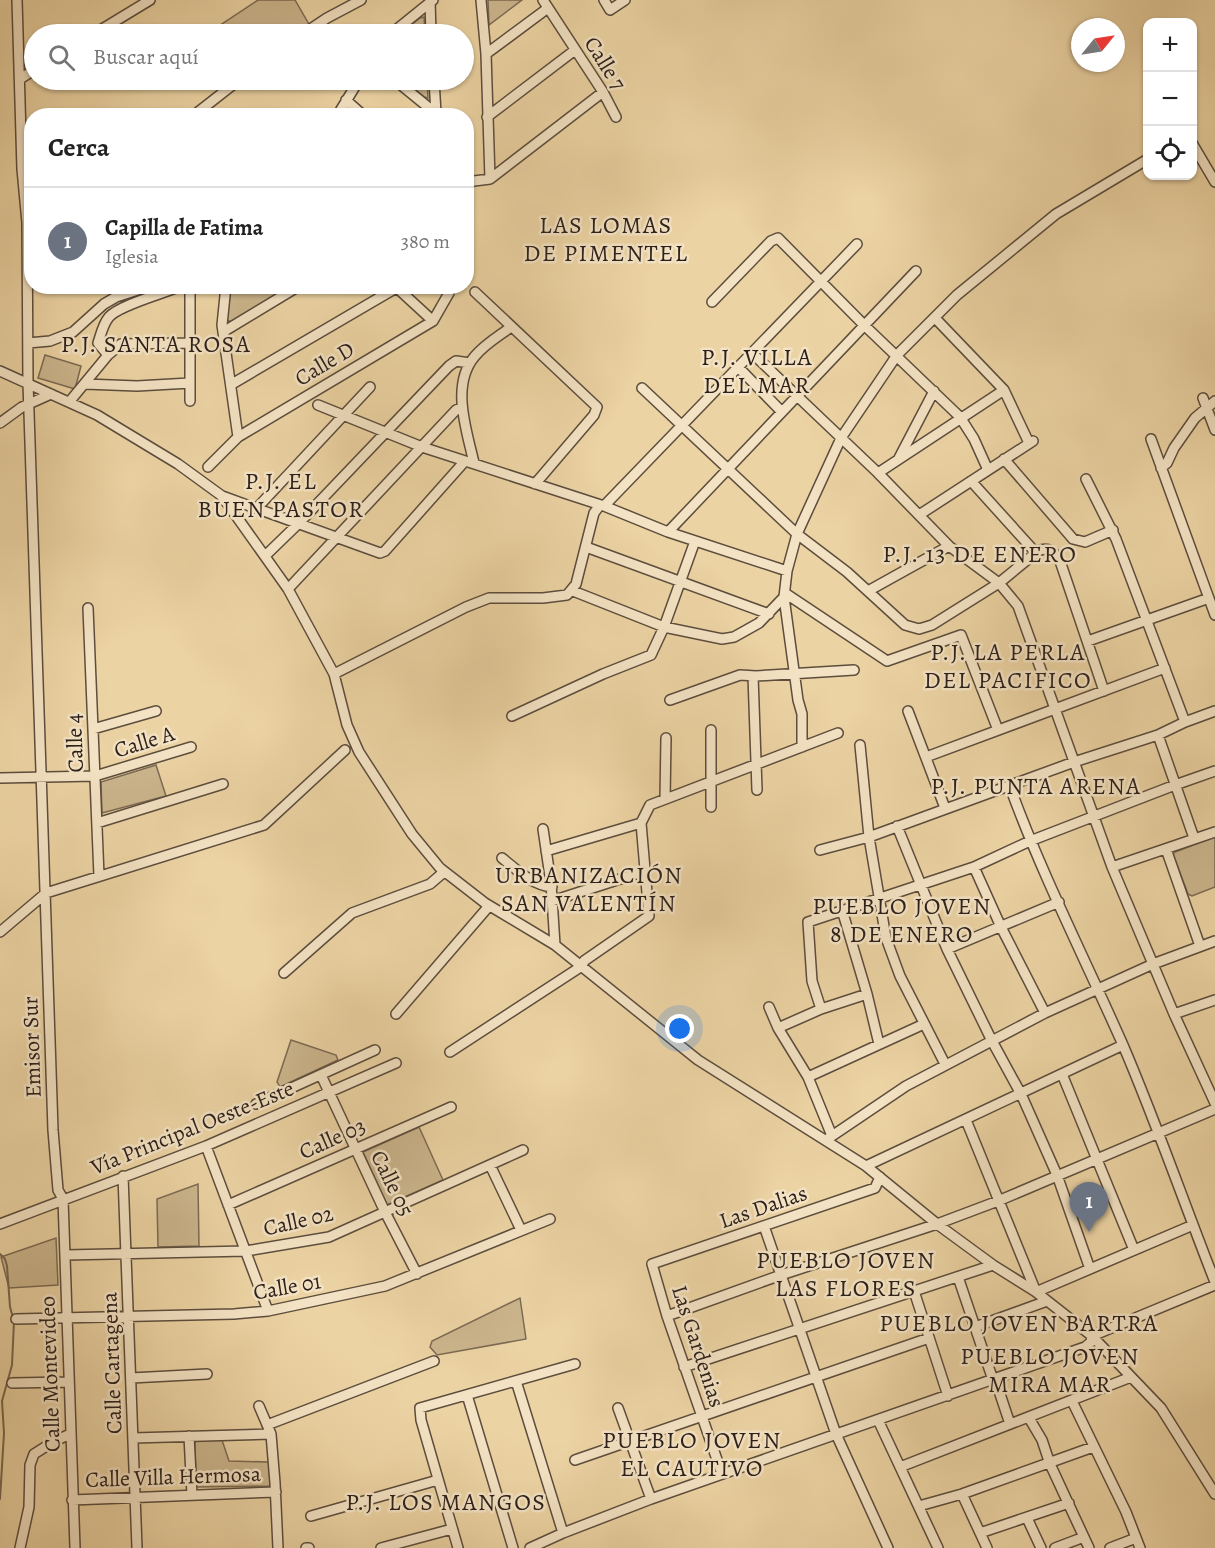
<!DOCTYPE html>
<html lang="es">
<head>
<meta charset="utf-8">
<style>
  :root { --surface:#fff; --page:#f2f2f2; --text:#222; --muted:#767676; --line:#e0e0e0; --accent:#0b8043 }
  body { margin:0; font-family:Alegreya,serif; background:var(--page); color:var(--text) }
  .controls { position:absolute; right:18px; top:18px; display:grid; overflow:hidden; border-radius:12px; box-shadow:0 2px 4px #0004 }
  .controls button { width:54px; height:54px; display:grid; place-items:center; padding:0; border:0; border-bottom:2px solid var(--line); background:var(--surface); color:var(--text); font:30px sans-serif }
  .compass { position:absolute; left:1071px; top:18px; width:54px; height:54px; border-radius:50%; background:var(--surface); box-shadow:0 2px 4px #0004; rotate:60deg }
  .you { position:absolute; left:680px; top:1029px; width:21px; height:21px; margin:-15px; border:4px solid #fff; border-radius:50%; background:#1a73e8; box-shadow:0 0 0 9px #1a73e833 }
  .badge { display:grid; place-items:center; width:39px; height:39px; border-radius:50%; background:var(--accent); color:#fff; font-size:20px; font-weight:700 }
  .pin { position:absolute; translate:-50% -50px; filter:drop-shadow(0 2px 3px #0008) }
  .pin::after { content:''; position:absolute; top:32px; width:21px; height:18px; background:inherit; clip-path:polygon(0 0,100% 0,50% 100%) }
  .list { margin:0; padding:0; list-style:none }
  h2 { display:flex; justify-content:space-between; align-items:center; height:78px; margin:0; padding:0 24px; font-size:26px }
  h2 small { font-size:20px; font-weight:400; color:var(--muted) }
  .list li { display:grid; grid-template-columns:39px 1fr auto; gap:18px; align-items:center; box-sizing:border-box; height:108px; padding:0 24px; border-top:2px solid var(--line) }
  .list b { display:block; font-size:22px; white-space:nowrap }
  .list p { margin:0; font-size:20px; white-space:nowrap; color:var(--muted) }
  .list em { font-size:20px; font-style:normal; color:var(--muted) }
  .icon { flex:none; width:33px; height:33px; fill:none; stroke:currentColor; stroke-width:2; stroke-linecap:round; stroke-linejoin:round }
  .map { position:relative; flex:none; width:1215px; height:1548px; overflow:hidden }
  .search { position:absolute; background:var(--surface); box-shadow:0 2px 4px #0004; left:24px; top:24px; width:450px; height:66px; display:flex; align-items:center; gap:15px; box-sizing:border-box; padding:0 21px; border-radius:33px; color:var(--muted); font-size:22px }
  .panel { position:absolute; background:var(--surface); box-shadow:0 2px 4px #0004; left:24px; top:108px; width:450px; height:186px; border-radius:24px }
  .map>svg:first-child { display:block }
  .green { fill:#cbb58c; stroke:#7c6a54; stroke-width:1.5 }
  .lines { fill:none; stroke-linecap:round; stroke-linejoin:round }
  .stream { stroke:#786751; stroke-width:2 }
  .minor-casing { stroke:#5c4d3d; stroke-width:12 }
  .minor { stroke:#f3e2c3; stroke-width:9 }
  .labels { text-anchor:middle; stroke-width:5; stroke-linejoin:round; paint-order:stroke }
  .street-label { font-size:22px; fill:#2c201b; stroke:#f3e2c3 }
  .neighbourhood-label { font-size:24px; letter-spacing:1.5px; fill:#2c201b; stroke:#f3e2c3 }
</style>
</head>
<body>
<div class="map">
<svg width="1215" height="1548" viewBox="0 0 1215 1548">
  <rect width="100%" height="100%" fill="#ecd3a3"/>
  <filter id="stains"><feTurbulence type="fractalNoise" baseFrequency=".00333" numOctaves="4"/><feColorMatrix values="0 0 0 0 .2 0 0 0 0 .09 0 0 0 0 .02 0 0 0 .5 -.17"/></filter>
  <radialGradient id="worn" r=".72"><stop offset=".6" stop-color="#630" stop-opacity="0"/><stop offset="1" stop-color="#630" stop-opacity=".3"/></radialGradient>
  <path class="green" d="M258,0H295L310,26L297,34H209L208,33Z
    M488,0H522L489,25Z
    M424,17L425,34H400L420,18Z
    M405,80H427L428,98L424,97Z
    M229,287H292L231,322L227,320Z
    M45,355L81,366L75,389L38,378Z
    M156,765L166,796L102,813L101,782Z
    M1215,837V887L1192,896L1188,894L1173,854L1175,852Z
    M291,1040L336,1055L338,1060L280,1087L277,1082Z
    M419,1127L443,1180L387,1205L363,1152Z
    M198,1184L199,1246L158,1247L157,1199Z
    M56,1238L58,1285L9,1288L1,1257Z
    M520,1298L526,1339L437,1355L430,1347L432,1341Z
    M198,1439L222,1440L229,1461L269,1462L270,1486L196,1487L195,1442Z"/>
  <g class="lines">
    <path class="stream" d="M0,1254L5,1259L7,1266L10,1307L14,1321L12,1365L2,1401L4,1433L0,1499"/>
    <defs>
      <path id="minor" d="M17,0L22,169L27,223L28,383L53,1130L58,1190L63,1199L75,1548
        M430,0L431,34
        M481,0L486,54L490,179
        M543,0L603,92L616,117
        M604,0L610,10L625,0
        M94,34L150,0
        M303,34L327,18L361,0
        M391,34L433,0
        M486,54L548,8
        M20,79L34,70
        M395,80L428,107L436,109
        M434,80L436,113
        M346,100L364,116
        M193,116L239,80
        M337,116L359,80
        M487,117L575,50
        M1192,143L1215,182
        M466,182L490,179L603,92
        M226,286L222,325L238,437
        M395,286L433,321
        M475,292L597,407L594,415L535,484
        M712,302L771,241L778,238L864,325L960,417L974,439L988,470
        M935,318L1004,390L1029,443
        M223,332L299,286
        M28,343L50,341L73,332L104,304L116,297L150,286
        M752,353L878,473L949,546L999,583L1018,606L1112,867L1174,1014L1215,1103
        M108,355L98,343C101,334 103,324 109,317C119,305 165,293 181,286
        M738,367L782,412
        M0,371L97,415L178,464L222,496L288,589L334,674L347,725L359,752L412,834L440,868L485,903L555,945L698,1060L866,1166L937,1224L993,1265L1036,1292L1092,1336L1161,1408L1215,1494
        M85,384L137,386L190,383
        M232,384L396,288
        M642,388L797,534L847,572L905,625L919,629L932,625L999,583L1038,551C1049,546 1054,552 1060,561L1104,691
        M1203,398L1215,430
        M70,401L108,355L121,344L189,343
        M190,401V286
        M318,405L422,447L604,506L668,532L787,571
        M0,423L22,407L51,394
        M1151,439L1215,615
        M899,458L934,391
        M1004,459L1073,539L1085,542L1113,530
        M474,463C467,431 450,385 475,356C485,344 499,336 511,327
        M208,467L238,437L433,321L449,293V286
        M1161,468L1167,463L1174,448L1195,418L1215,401
        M878,473L1004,390
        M1086,479L1116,539L1185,722
        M971,481L1036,553
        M222,496L380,553L385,551L465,461
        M604,506L857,244
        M257,508L370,387
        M919,515L1033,441
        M668,532L916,271
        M586,547L769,614
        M266,555L299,523L449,366L456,361L470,363
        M288,589L456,410L462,407
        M573,591L664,627L722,639L734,637L759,623L784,597L787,571L797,534L841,438L897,355L957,295L1056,214L1148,159
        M868,591L949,546
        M785,593L887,661L961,635L998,730
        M784,597L798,700L802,714V747
        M88,608L99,876
        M1088,641L1209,598
        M334,674L466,607L489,598H543L567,595L576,584L594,513L600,505
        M753,676L757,790
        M670,700L740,675L756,676L854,670
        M908,711L945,808
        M512,716L603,674L651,655L664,627L695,541
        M93,729L156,711
        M711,730V807
        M1158,735L1194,838
        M860,745L869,837L886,938L900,976L945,1064
        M926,757L1165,668
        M0,778L95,776L191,747
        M1010,787C1042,875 1085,959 1123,1045C1156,1122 1184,1203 1215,1282
        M665,799L666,738
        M97,823L223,784
        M897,826L947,949L992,1041L1021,1094L1057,1175L1090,1269
        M543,829L551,883L555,945
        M1166,849L1200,946
        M820,850L869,837L1074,762L1158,735L1185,722L1215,711
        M546,851L641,823L650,805L838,733
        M502,858C517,870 532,885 552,887
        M974,867L1001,927L1045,1013
        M1112,867L1215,832
        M552,901L645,871
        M842,910L867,994L879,1044
        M0,932L46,893L264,825L345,750
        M947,949L1059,902
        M284,973L352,913L430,884L444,872
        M769,1007L778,1028L808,1077L832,1136
        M821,1009L812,981L808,922L974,867L1030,841L1175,785L1215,771
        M396,1014L489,906
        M1174,1014L1215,1000
        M778,1028L821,1009L867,994
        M450,1052L582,966L584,961L649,916L641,823
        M1062,1074L1134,1250
        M321,1075L385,1212L417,1274
        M808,1077L924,1024
        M256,1104L375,1050
        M966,1120L1036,1292L1193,1225
        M826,1140L906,1086L1045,1013L1153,964L1215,941
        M206,1146L268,1311
        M490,1165L521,1230
        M866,1166L1123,1045
        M123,1176L137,1548
        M228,1205L451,1107
        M0,1224L206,1146L396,1063
        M764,1226L836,1434L888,1548
        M66,1255L246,1251L329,1237L523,1150
        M958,1277L993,1380
        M914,1291L948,1396
        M667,1316L781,1275L937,1224L998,1201L1215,1109
        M16,1319L234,1314L268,1311L385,1286L550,1219
        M975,1327L1047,1301
        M684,1367L993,1265
        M131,1378L207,1374
        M995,1379L1010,1424
        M516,1381L563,1533
        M12,1383L68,1382
        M467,1395L513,1548
        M1072,1401L1126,1512L1140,1548
        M259,1406L271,1434L275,1483L278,1548
        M618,1408L651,1499
        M1029,1418L1042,1440L1050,1464L1089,1548
        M878,1420L938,1548
        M267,1425L434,1361
        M189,1436L192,1495
        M133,1438L271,1434
        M575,1460L929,1338
        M900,1467L1131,1377
        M722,1474L667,1316L652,1264L875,1188L880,1177
        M962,1494L987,1548
        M72,1500L276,1492
        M919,1506L962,1494L1093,1447
        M311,1516L438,1480
        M1027,1518L1041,1548
        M980,1533L1069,1503
        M20,1548L29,1507L30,1465L34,1454L53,1442L70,1434
        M306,1548H309
        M381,1548L452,1529
        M458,1548L421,1420L420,1408L575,1364
        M530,1548L563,1533L651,1499L1085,1347L1091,1342L1092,1336L1215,1285
        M1055,1548L1084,1537
        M1110,1548L1136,1538"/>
    </defs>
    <use href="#minor" class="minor-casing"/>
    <use href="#minor" class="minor"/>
  </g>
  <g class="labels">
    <g class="street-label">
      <text transform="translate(606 63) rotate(58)" y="8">Calle 7</text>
      <text transform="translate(324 363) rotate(-31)" y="8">Calle D</text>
      <text transform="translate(144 741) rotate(-17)" y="8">Calle A</text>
      <text transform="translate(74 743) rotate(-92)" y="8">Calle 4</text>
      <text transform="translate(31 1047) rotate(-92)" y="8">Emisor Sur</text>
      <text transform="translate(192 1127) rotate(-22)" y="8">Vía Principal Oeste-Este</text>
      <text transform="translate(332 1138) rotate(-24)" y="8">Calle 03</text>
      <text transform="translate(393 1183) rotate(64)" y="8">Calle 05</text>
      <text transform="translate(763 1206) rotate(-19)" y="8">Las Dalias</text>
      <text transform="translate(298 1220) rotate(-13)" y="8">Calle 02</text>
      <text transform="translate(287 1286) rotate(-10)" y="8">Calle 01</text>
      <text transform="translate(699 1346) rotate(72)" y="8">Las Gardenias</text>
      <text transform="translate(111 1363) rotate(-92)" y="8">Calle Cartagena</text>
      <text transform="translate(49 1374) rotate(-92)" y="8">Calle Montevideo</text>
      <text transform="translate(173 1476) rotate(-2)" y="8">Calle Villa Hermosa</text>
    </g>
    <g class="neighbourhood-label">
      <text x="606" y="233">LAS LOMAS<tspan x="606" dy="28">DE PIMENTEL</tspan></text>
      <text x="156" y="352">P.J. SANTA ROSA</text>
      <text x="757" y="365">P.J. VILLA<tspan x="757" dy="28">DEL MAR</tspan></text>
      <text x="281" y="489">P.J. EL<tspan x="281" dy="28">BUEN PASTOR</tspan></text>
      <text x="980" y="562">P.J. 13 DE ENERO</text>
      <text x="1008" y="660">P.J. LA PERLA<tspan x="1008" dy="28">DEL PACIFICO</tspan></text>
      <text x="1036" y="794">P.J. PUNTA ARENA</text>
      <text x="589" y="883">URBANIZACIÓN<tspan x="589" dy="28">SAN VALENTÍN</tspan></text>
      <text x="902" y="914">PUEBLO JOVEN<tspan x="902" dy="28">8 DE ENERO</tspan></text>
      <text x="846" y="1268">PUEBLO JOVEN<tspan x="846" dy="28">LAS FLORES</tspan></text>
      <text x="1019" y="1331">PUEBLO JOVEN BARTRA</text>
      <text x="1050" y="1364">PUEBLO JOVEN<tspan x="1050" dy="28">MIRA MAR</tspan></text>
      <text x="692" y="1448">PUEBLO JOVEN<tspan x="692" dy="28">EL CAUTIVO</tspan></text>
      <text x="446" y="1510">P.J. LOS MANGOS</text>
    </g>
  </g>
  <rect width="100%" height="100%" filter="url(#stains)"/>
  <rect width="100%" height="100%" fill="url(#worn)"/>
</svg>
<div class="controls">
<button>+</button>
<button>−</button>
<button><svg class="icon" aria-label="locate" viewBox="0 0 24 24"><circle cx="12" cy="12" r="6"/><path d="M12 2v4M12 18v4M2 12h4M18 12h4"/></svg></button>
</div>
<svg class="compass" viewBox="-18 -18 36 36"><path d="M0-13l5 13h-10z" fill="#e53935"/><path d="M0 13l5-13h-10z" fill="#767676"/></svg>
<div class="you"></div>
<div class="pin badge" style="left:1089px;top:1232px;background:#6b7280">1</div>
<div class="search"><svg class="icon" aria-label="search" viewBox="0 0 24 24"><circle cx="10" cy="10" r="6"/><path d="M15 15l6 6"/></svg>Buscar aquí</div>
<section class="panel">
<h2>Cerca<small></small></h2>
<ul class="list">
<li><span class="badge" style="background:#6b7280">1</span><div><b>Capilla de Fatima</b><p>Iglesia</p></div><em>380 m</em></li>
</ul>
</section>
</div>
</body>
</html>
